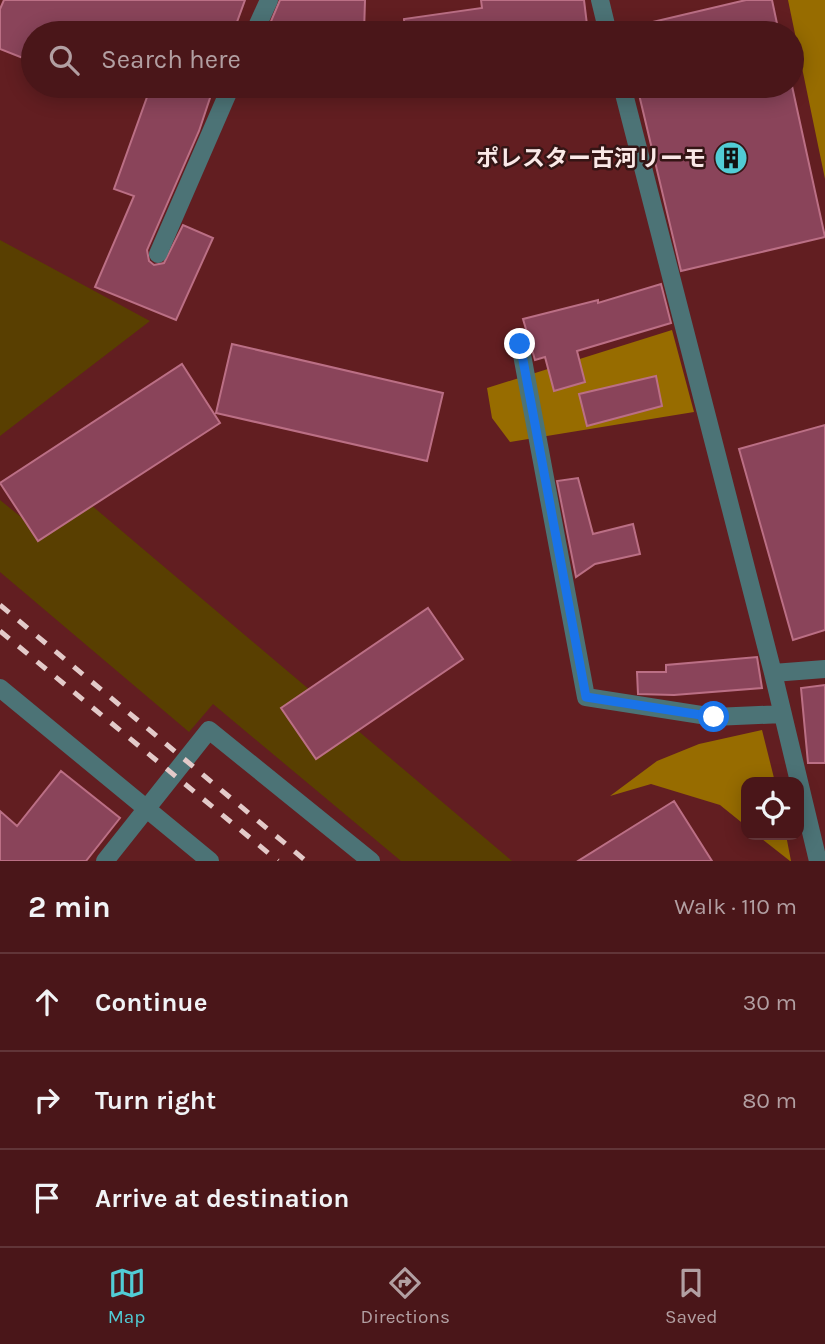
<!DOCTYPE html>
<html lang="en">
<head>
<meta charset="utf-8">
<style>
  :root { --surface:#4a1619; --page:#511f22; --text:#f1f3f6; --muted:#b29fa2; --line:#613538; --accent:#51ccd5 }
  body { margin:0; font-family:Karla,"Noto Sans JP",sans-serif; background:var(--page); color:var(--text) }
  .controls { position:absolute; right:21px; bottom:21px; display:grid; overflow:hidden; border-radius:14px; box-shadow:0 4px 18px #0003 }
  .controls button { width:63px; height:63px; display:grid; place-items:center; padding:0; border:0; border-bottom:2px solid var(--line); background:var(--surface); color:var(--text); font:35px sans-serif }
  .stop { position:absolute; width:21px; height:21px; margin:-16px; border:5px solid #1a73e8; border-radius:50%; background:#fff }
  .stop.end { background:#1a73e8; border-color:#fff; box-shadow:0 2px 7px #0008 }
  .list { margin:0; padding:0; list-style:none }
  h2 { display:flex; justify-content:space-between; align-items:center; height:91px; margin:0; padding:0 28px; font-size:30px }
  h2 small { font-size:23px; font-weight:400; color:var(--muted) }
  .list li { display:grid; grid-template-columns:46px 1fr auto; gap:21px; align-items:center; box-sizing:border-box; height:98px; padding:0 28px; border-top:2px solid var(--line) }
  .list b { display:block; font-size:26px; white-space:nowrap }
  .list em { font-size:23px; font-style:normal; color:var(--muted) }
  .icon { flex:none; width:38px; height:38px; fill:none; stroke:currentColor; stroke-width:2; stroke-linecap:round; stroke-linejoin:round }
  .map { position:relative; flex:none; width:825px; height:861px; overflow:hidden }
  .search { position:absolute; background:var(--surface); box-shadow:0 4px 18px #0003; left:21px; right:21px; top:21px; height:77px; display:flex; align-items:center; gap:18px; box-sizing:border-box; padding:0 24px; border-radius:38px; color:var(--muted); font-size:26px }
  .sheet { height:385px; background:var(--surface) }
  nav { display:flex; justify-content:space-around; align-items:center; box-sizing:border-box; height:98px; border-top:2px solid var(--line); background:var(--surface); font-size:19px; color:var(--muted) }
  nav a { display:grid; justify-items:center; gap:4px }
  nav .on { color:var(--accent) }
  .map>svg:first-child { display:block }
  .green { fill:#593f01 }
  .forest { fill:#976c00 }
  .building { fill:#8a445a; stroke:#bb6f85; stroke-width:2 }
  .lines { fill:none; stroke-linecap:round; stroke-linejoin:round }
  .minor { stroke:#4c7376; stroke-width:18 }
  .rail { stroke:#e3cac9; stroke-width:5; stroke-dasharray:12 12; stroke-linecap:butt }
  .route { stroke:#1a73e8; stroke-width:9 }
  .labels { text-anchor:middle; stroke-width:5; stroke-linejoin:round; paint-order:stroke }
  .poi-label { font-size:23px; font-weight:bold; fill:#fae8e7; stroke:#341515; text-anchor:end }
</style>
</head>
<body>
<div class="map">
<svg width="825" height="861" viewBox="0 0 825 861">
  <rect width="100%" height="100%" fill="#621e21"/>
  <path class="green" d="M0,240L150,321L0,436Z
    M58,477L512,861H401L213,704L189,732L0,572V500L21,517Z"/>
  <path class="forest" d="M788,0H825V179Z
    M672,330L694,412L510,442L492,418L487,388Z
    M762,730L775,782H746V826L720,805L651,784L610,796L657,761L699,744Z
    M757,835H786L791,861H790Z"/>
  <path class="building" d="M4,0H245L233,33H33V62L0,49V9Z
    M280,0H365L364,33H266Z
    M481,0H584L588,33H405L404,19L482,8Z
    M746,0H772L779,33H645L644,24Z
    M151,86H214L199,131L147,250L149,261L154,265L164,263L183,225L213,238L176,320L95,287L134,196L114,189Z
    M637,86H792L825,237L681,271Z
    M661,284L671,323L577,351L585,382L554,391L545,357L535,360L523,319L598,300V303Z
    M232,344L443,393L427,461L216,413Z
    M182,364L220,423L38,541L0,483Z
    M656,376L662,406L587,426L579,394Z
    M825,425V630L793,640L739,449Z
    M578,478L593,534L633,524L640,554L595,564L576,577L557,481Z
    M428,608L463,659L316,759L281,708Z
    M757,657L762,688L674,695L638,694L637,672H666V665Z
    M825,685V763H808L801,688Z
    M61,771L120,818L86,861H0V811L17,826Z
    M674,801L712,861H578Z"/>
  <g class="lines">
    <path class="minor" d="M600,0L608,33
      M254,33L269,0
      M622,86L773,673L818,861
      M158,254L231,86
      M520,344L586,697L714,717L783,714
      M773,673L825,669
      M0,688L210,861
      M105,861L209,730L371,861"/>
    <path class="rail" d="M0,605L306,861
      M0,631L278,861"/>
  </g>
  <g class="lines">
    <path class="route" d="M520,344L586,697L714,717"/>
  </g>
  <defs>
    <symbol id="building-disc" viewBox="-11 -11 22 22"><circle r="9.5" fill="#51ccd5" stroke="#341515"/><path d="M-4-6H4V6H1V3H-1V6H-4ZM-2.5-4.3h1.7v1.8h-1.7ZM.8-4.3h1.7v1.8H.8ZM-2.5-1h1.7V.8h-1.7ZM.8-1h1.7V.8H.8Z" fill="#111"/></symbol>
  </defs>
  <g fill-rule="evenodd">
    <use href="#building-disc" x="712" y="139" width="38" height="38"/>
  </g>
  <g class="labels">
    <g class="poi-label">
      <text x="706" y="166">ポレスター古河リーモ</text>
    </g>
  </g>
</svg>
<div class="controls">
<button><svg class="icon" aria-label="locate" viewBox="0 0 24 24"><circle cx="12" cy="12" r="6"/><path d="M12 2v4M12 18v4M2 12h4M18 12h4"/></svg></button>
</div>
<div class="stop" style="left:714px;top:717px"></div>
<div class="stop end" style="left:520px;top:344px"></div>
<div class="search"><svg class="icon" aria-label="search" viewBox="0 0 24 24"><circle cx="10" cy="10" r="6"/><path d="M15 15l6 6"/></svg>Search here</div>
</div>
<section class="sheet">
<h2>2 min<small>Walk · 110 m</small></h2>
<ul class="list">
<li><svg class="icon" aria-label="ahead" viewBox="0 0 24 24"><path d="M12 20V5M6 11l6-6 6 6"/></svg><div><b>Continue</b></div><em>30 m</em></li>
<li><svg class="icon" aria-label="right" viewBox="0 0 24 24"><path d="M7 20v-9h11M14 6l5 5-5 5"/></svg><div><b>Turn right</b></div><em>80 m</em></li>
<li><svg class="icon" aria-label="arrive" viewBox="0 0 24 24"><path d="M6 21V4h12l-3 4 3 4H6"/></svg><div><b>Arrive at destination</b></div></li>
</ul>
</section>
<nav>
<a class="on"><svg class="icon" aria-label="map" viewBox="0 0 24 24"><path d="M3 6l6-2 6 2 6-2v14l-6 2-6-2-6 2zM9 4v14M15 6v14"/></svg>Map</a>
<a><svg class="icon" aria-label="directions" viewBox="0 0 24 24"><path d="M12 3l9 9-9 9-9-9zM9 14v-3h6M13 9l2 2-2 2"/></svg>Directions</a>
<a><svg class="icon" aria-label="saved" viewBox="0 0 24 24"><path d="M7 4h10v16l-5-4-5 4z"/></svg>Saved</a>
</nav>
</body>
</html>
